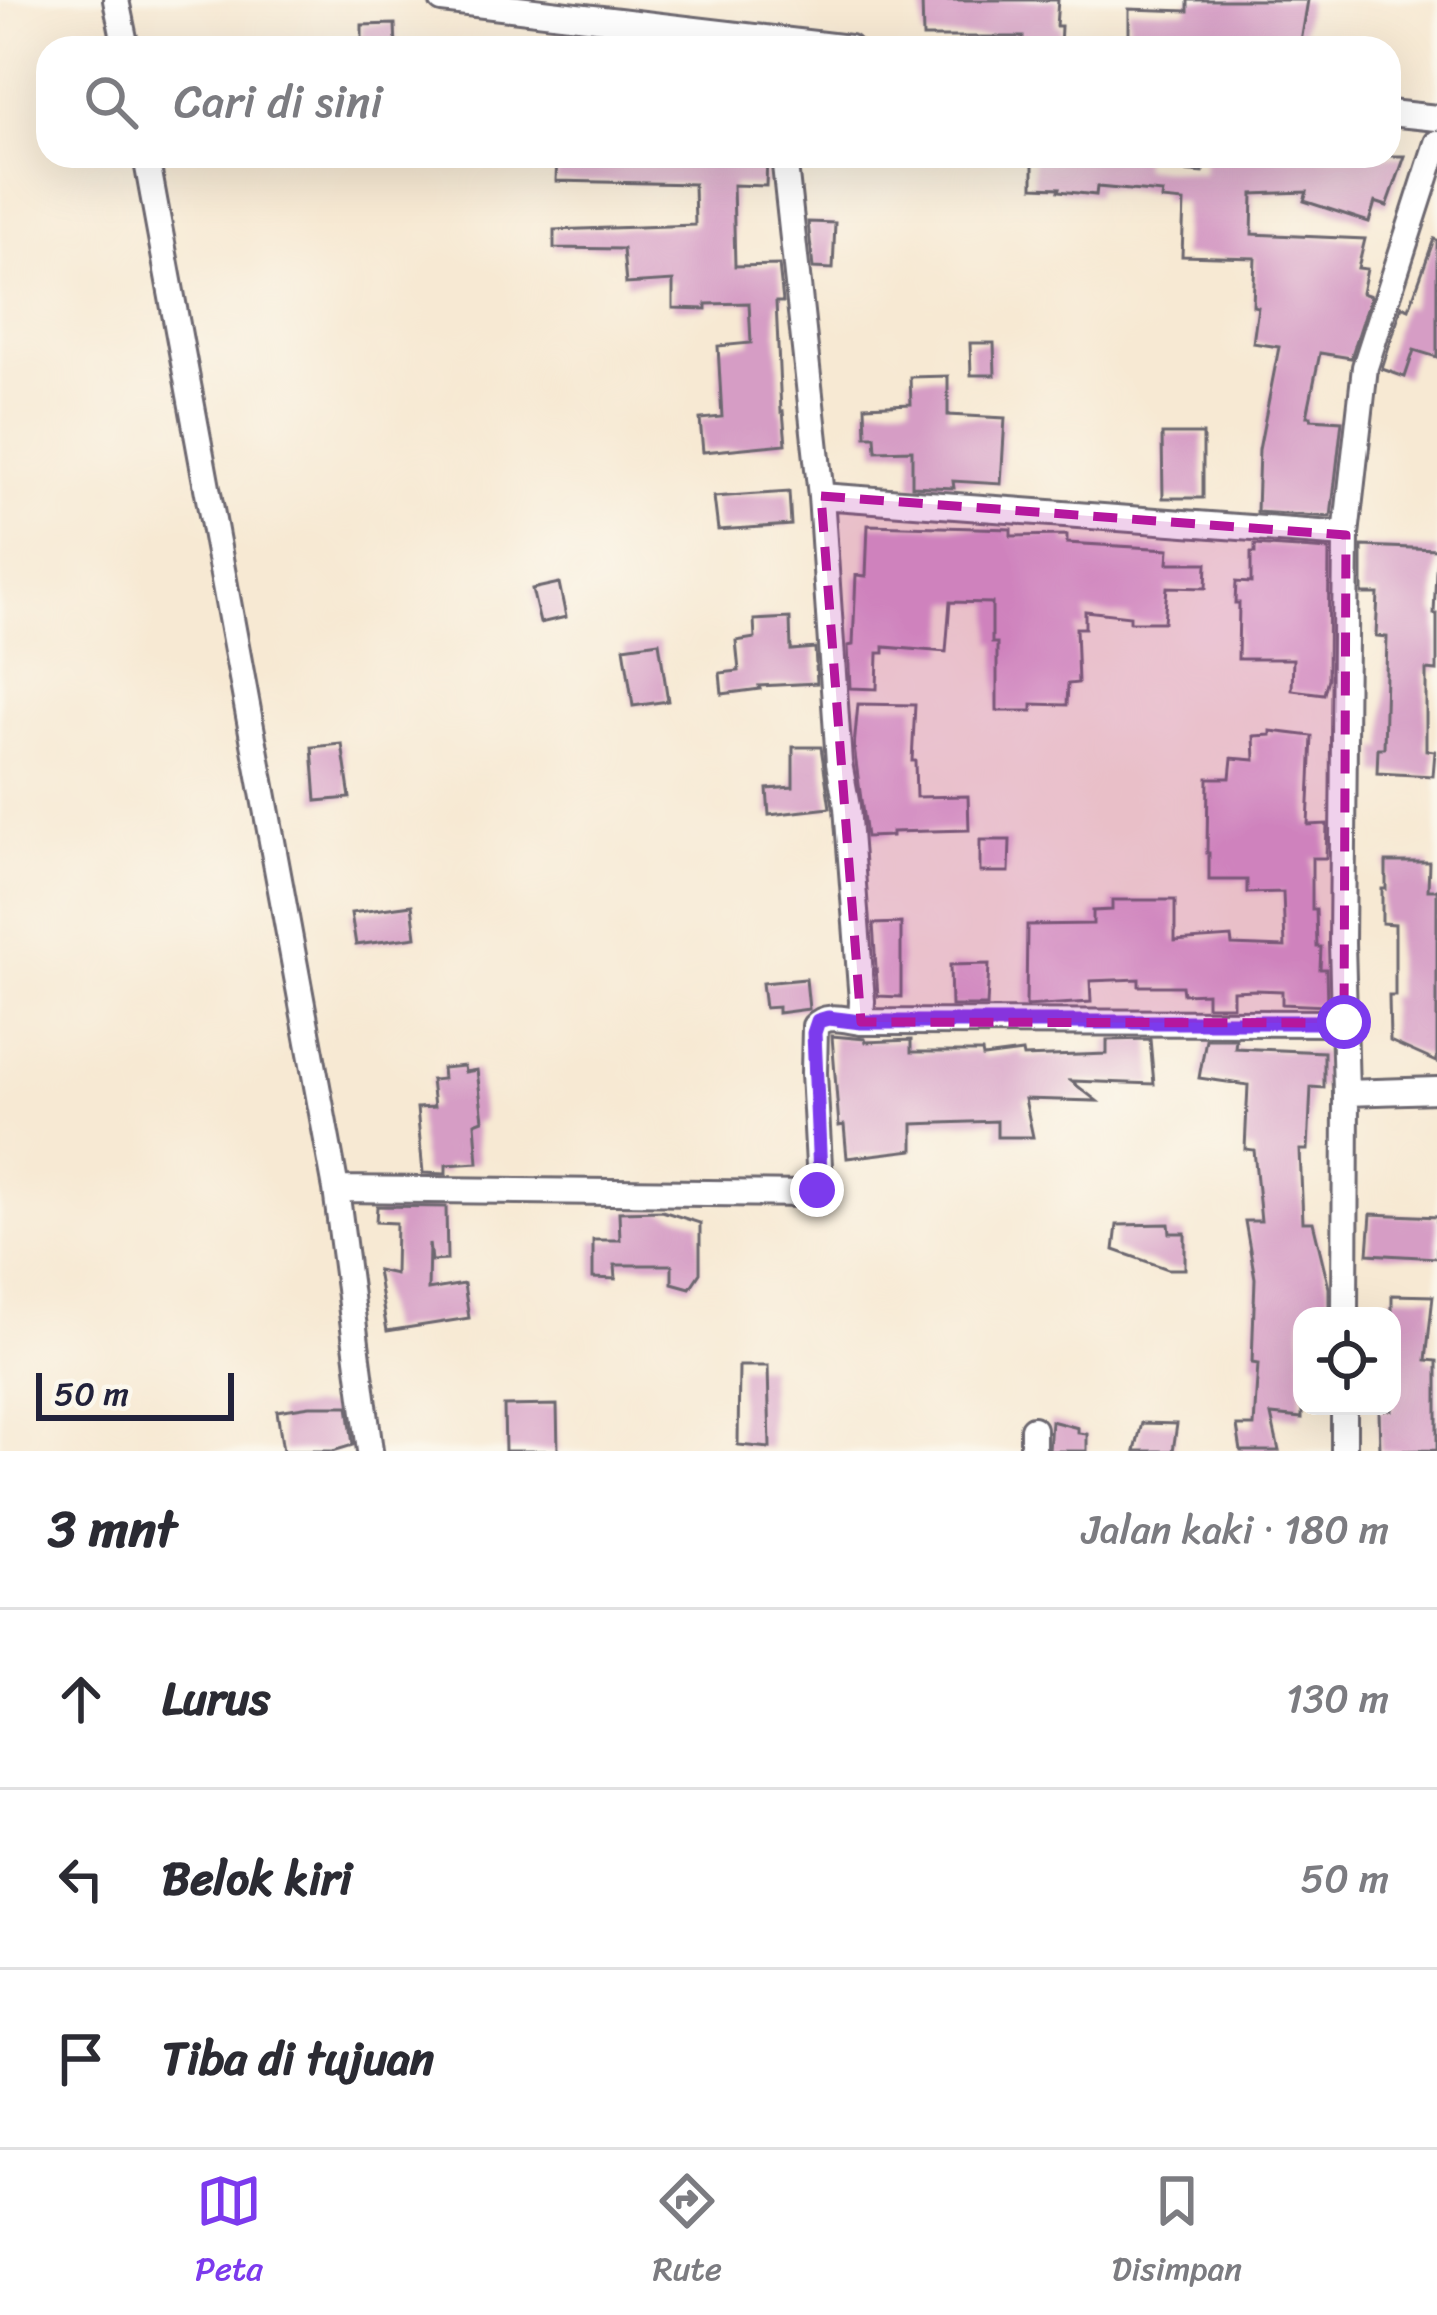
<!DOCTYPE html>
<html lang="id">
<head>
<meta charset="utf-8">
<style>
  :root { --surface:#fff; --page:#f7f7f7; --text:#2b2b33; --muted:#7c7c81; --line:#e1e1e2; --accent:#7c3aed }
  body { margin:0; font-family:Sriracha,sans-serif; background:var(--page); color:var(--text) }
  .controls { position:absolute; right:36px; bottom:36px; display:grid; overflow:hidden; border-radius:24px; box-shadow:0 12px 48px #0002 }
  .controls button { width:108px; height:108px; display:grid; place-items:center; padding:0; border:0; border-bottom:3px solid var(--line); background:var(--surface); color:var(--text); font:60px sans-serif }
  .scale { position:absolute; left:36px; bottom:30px; width:198px; box-sizing:border-box; padding-left:12px; border:6px solid #22223b; border-top:0; font-size:33px; line-height:42px; white-space:nowrap; color:#22223b; -webkit-text-stroke:9px #fbf7ec; paint-order:stroke }
  .stop { position:absolute; width:36px; height:36px; margin:-27px; border:9px solid #7c3aed; border-radius:50%; background:#fff }
  .stop.end { background:#7c3aed; border-color:#fff; box-shadow:0 3px 12px #0008 }
  .list { margin:0; padding:0; list-style:none }
  h2 { display:flex; justify-content:space-between; align-items:center; height:156px; margin:0; padding:0 48px; font-size:51px }
  h2 small { font-size:39px; font-weight:400; color:var(--muted) }
  .list li { display:grid; grid-template-columns:78px 1fr auto; gap:36px; align-items:center; box-sizing:border-box; height:180px; padding:0 48px; border-top:3px solid var(--line) }
  .list b { display:block; font-size:45px; white-space:nowrap }
  .list em { font-size:39px; font-style:normal; color:var(--muted) }
  .icon { flex:none; width:66px; height:66px; fill:none; stroke:currentColor; stroke-width:2; stroke-linecap:round; stroke-linejoin:round }
  .map { position:relative; flex:none; width:1437px; height:1451px; overflow:hidden }
  .search { position:absolute; background:var(--surface); box-shadow:0 12px 48px #0002; left:36px; right:36px; top:36px; height:132px; display:flex; align-items:center; gap:30px; box-sizing:border-box; padding:0 42px; border-radius:36px; color:var(--muted); font-size:45px }
  .sheet { height:696px; background:var(--surface) }
  nav { display:flex; justify-content:space-around; align-items:center; box-sizing:border-box; height:168px; border-top:3px solid var(--line); background:var(--surface); font-size:33px; color:var(--muted) }
  nav a { display:grid; justify-items:center; gap:6px }
  nav .on { color:var(--accent) }
  .map>svg:first-child { display:block }
  .building { fill:#d69dc5 }
  .lines { fill:none; stroke-linecap:round; stroke-linejoin:round }
  .minor-casing { stroke:#6d6870; stroke-width:30 }
  .minor { stroke:#fff; stroke-width:24 }
  .route { stroke:#7c3aed; stroke-width:15 }
  .marked { fill:#b5179e; fill-opacity:0.2; stroke:#b5179e; stroke-width:9; stroke-dasharray:24 15; stroke-linejoin:round }
</style>
</head>
<body>
<div class="map">
<svg width="1437" height="1451" viewBox="0 0 1437 1451">
  <rect width="100%" height="100%" fill="#fbf7ec"/>
  <filter id="ink" filterUnits="userSpaceOnUse"><feTurbulence type="fractalNoise" baseFrequency=".00833" numOctaves="2"/><feDisplacementMap in="SourceGraphic" scale="24" xChannelSelector="R" yChannelSelector="G"/><feConvolveMatrix kernelMatrix="1 2 1 2 8 2 1 2 1" color-interpolation-filters="sRGB"/></filter>
  <filter id="wash" filterUnits="userSpaceOnUse"><feTurbulence type="fractalNoise" baseFrequency=".004" numOctaves="4" result="noise"/><feDisplacementMap in="SourceGraphic" scale="48" xChannelSelector="R" yChannelSelector="G"/><feGaussianBlur stdDeviation="2.7" result="paint"/><feColorMatrix in="noise" values="0 0 0 0 0 0 0 0 0 0 0 0 0 0 0 0 0 1.4 0 .05"/><feComposite in="paint" operator="in"/></filter>
  <g filter="url(#wash)">
    <rect width="100%" height="100%" fill="#f7e9d3"/>
    <g id="blocks">
      <path class="building" d="M922,0H1058L1056,26H1061L1060,48H1023V37H923Z
        M1188,0H1308L1300,48H1277L1227,37L1226,48H1187V40L1129,38V9L1188,11Z
        M395,24L396,48H362V25Z
        M557,156H767L766,186L733,185L735,266L779,265L783,302H776L781,412L783,411L786,444L703,452L700,419L722,417L718,346L751,343L749,303L706,304V309L673,308V281L626,284L623,249L554,248V230L695,225L694,184L556,181Z
        M1033,156H1143L1142,168L1203,173L1204,156H1405L1387,206L1375,202L1369,222L1304,201L1307,192L1253,194L1252,234L1365,239L1358,268L1367,269L1362,293L1371,296L1351,358L1320,353L1307,416H1311V419L1342,421L1331,517L1257,512L1259,450L1279,347L1253,343L1258,307L1253,306L1255,258L1182,256L1184,202L1162,200L1163,193L1097,187L1096,195L1059,191L1060,188L1033,187Z
        M808,222L835,223L833,269L813,268Z
        M1434,239L1437,240V357L1414,350L1405,377L1382,369L1402,306L1409,309Z
        M970,343H994L995,375H971Z
        M948,376V415L1005,418L1001,484L953,481L954,488L912,486V450L876,451L875,436H866L865,406L911,404L910,377Z
        M1162,434H1203V498H1163Z
        M789,492L791,525L718,530L714,497Z
        M868,525L1011,529V536L1067,535V543L1169,549L1168,563H1207L1206,588L1167,587L1164,622H1130V616L1085,611V628H1076L1078,683L1068,684L1067,705L1032,704V711H997V643H992V603L950,602L946,652L884,647V653H878L877,689L850,688L848,646L853,645L856,575L866,576Z
        M1255,545L1329,550L1328,678L1324,694L1292,690L1293,659H1238L1239,603H1235L1236,582L1251,583V553H1255Z
        M1362,546L1437,549L1434,614H1437V671L1426,670V750L1435,751L1433,776L1377,773L1378,748H1384L1387,637L1376,636L1378,594H1362Z
        M559,583L566,617L540,623L532,589Z
        M790,618L791,650L815,648L817,683L759,686L760,689L722,694L720,673L739,671L736,641L755,638L754,620Z
        M659,642L668,701L633,706L624,647Z
        M858,704L915,705L912,761H915L916,797L968,796L969,830L892,832V836L866,837L854,747Z
        M1271,731L1312,736L1308,825L1327,824L1326,858H1312V909H1316L1317,947H1321L1320,969H1326L1327,1006L1282,1004V991L1255,990L1233,991V1006H1207V993L1183,994L1182,986H1139V979L1090,981L1091,1002L1026,1006L1027,925L1093,924V911L1112,910V900H1175V941L1231,937L1232,945L1285,947L1283,892L1247,893V880H1209V853H1207L1208,778H1230L1232,758L1255,760L1254,736L1271,735Z
        M342,744L350,798L316,801L312,747Z
        M793,747H821L830,808L769,815L767,789L793,787Z
        M980,840H1010L1009,872H980Z
        M1386,862H1429L1428,890H1437V1062L1390,1041L1389,996H1395V924L1382,923V889H1386Z
        M412,905L416,937L356,945L351,913Z
        M901,923V997L878,996L873,924Z
        M989,964L987,1006H951L950,965Z
        M806,979L809,1009L778,1013V1007L765,1008L762,983Z
        M832,1036L865,1039L866,1042L911,1040V1052H982L983,1057L1022,1052L1023,1057L1107,1054V1040L1150,1039L1154,1084L1071,1081L1097,1101L1025,1099L1033,1137H997V1121L913,1124V1150L847,1158L844,1125L839,1126Z
        M1206,1039H1236L1235,1048L1324,1052V1088L1311,1087L1308,1150H1300L1303,1222H1313L1329,1288V1316H1302V1418L1271,1415L1279,1451H1241L1237,1426H1254L1258,1364L1252,1363L1255,1278L1245,1221H1261L1254,1150L1245,1149L1248,1085L1199,1078Z
        M464,1066L465,1072L477,1070L483,1120L475,1123L478,1163L446,1165V1174L423,1173L417,1108L434,1107L431,1080L443,1079L442,1068Z
        M377,1206L446,1207L447,1260L431,1261L429,1243L428,1290L464,1284L469,1318L387,1331L377,1270L395,1274L396,1223L376,1222Z
        M662,1211L700,1223V1273L690,1288L672,1283V1265H615L616,1279L593,1278V1240H620L619,1212Z
        M1371,1214L1437,1217V1258L1368,1254Z
        M1169,1224L1170,1233H1185V1269H1168L1114,1250L1117,1225Z
        M1392,1295L1433,1296L1426,1360L1437,1361V1450L1380,1451L1379,1410H1392Z
        M739,1366H768L770,1448L738,1445Z
        M557,1405L558,1451H505L504,1406Z
        M310,1406H348L353,1445L333,1451H283L277,1411Z
        M1051,1421L1078,1428V1433L1087,1434V1451H1049Z
        M1142,1423L1177,1424L1173,1451H1135Z"/>
    </g>
  </g>
  <g filter="url(#ink)">
    <use href="#blocks" fill-opacity="0" stroke="#6d6870" stroke-width="3"/>
    <g class="lines">
      <defs>
        <path id="minor" d="M116,0L126,48
          M442,0L849,48
          M1389,113L1437,118
          M146,156L336,1189L370,1451
          M784,156L821,496L839,763L847,807L862,1001L861,1022L1344,1023
          M821,496L1346,535
          M1346,1093L1437,1090
          M336,1189L811,1194L817,1190L820,1184L814,1073L815,1026C826,1013 845,1020 861,1022
          M1345,1316L1346,1093L1342,943L1346,535L1365,367L1437,143
          M1033,1429V1451
          M1344,1451V1406"/>
      </defs>
      <use href="#minor" class="minor-casing"/>
      <use href="#minor" class="minor"/>
    </g>
  </g>
  <g class="lines" filter="url(#ink)">
    <path class="route" d="M817,1190L820,1176L814,1033L818,1021L828,1018L861,1022H1344"/>
  </g>
  <path class="marked" d="M821,496L1346,535L1344,1023L861,1022Z"/>
</svg>
<div class="controls">
<button><svg class="icon" aria-label="locate" viewBox="0 0 24 24"><circle cx="12" cy="12" r="6"/><path d="M12 2v4M12 18v4M2 12h4M18 12h4"/></svg></button>
</div>
<div class="scale">50 m</div>
<div class="stop" style="left:1344px;top:1022px"></div>
<div class="stop end" style="left:817px;top:1190px"></div>
<div class="search"><svg class="icon" aria-label="search" viewBox="0 0 24 24"><circle cx="10" cy="10" r="6"/><path d="M15 15l6 6"/></svg>Cari di sini</div>
</div>
<section class="sheet">
<h2>3 mnt<small>Jalan kaki · 180 m</small></h2>
<ul class="list">
<li><svg class="icon" aria-label="ahead" viewBox="0 0 24 24"><path d="M12 20V5M6 11l6-6 6 6"/></svg><div><b>Lurus</b></div><em>130 m</em></li>
<li><svg class="icon" aria-label="left" viewBox="0 0 24 24"><path d="M17 20v-9H6M10 6l-5 5 5 5"/></svg><div><b>Belok kiri</b></div><em>50 m</em></li>
<li><svg class="icon" aria-label="arrive" viewBox="0 0 24 24"><path d="M6 21V4h12l-3 4 3 4H6"/></svg><div><b>Tiba di tujuan</b></div></li>
</ul>
</section>
<nav>
<a class="on"><svg class="icon" aria-label="map" viewBox="0 0 24 24"><path d="M3 6l6-2 6 2 6-2v14l-6 2-6-2-6 2zM9 4v14M15 6v14"/></svg>Peta</a>
<a><svg class="icon" aria-label="directions" viewBox="0 0 24 24"><path d="M12 3l9 9-9 9-9-9zM9 14v-3h6M13 9l2 2-2 2"/></svg>Rute</a>
<a><svg class="icon" aria-label="saved" viewBox="0 0 24 24"><path d="M7 4h10v16l-5-4-5 4z"/></svg>Disimpan</a>
</nav>
</body>
</html>
